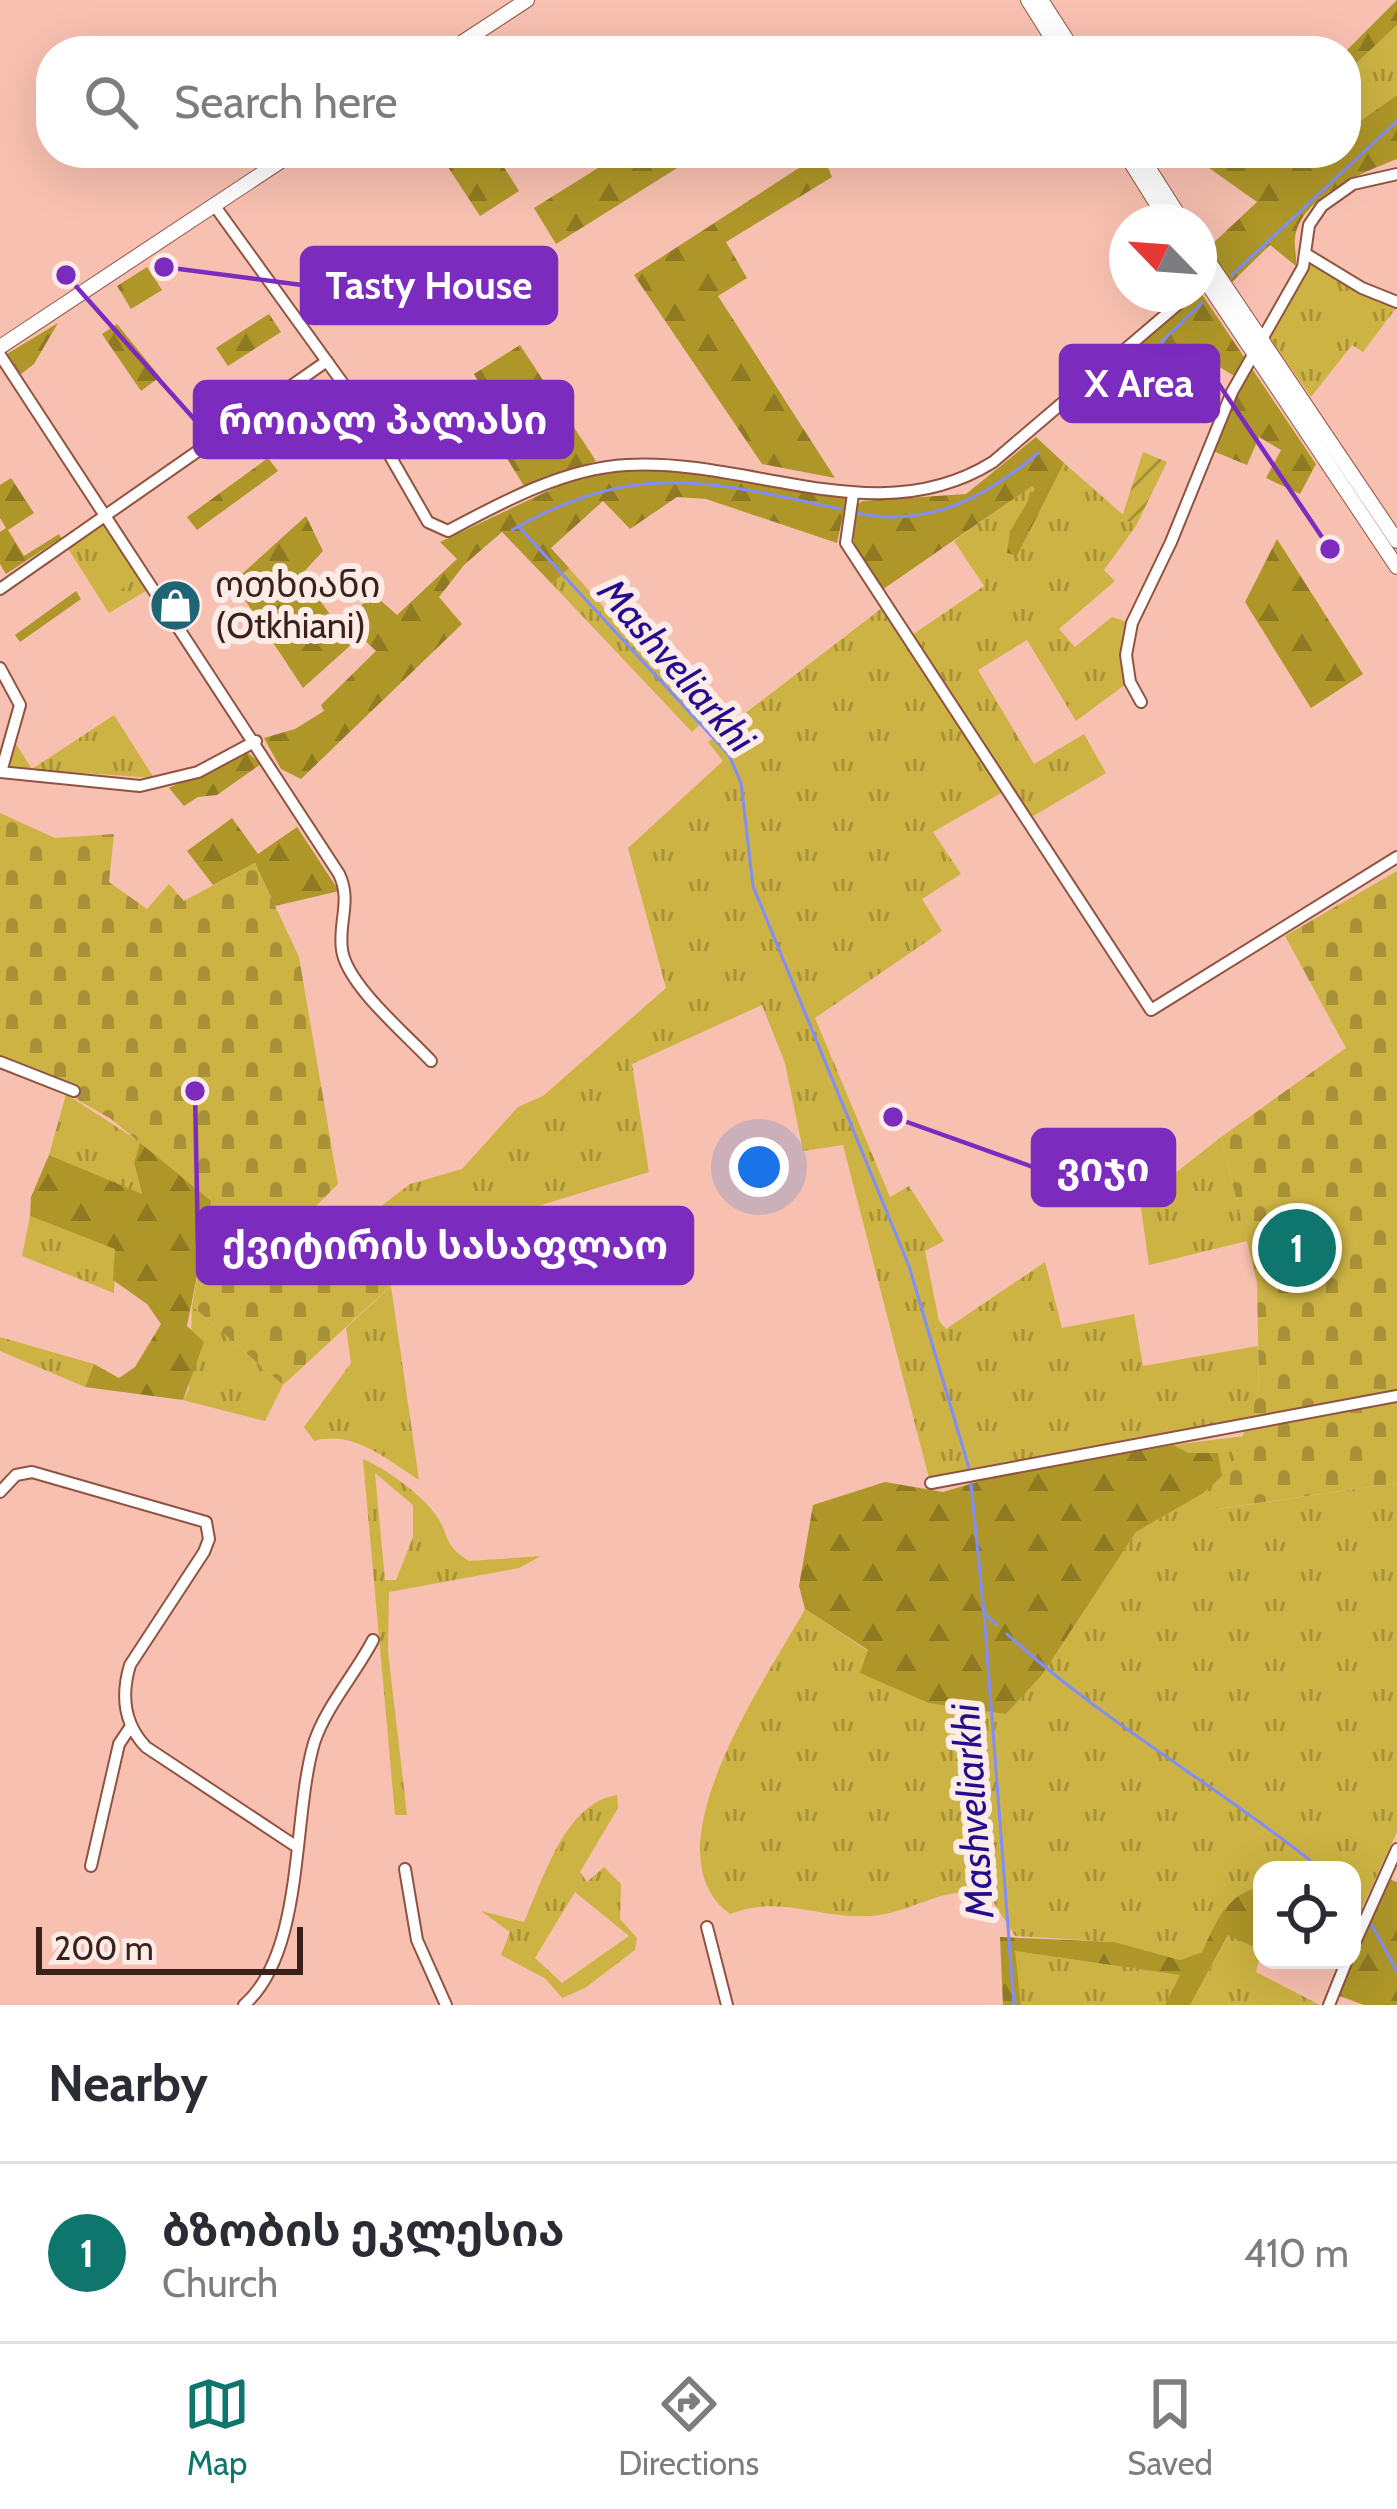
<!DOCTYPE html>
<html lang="en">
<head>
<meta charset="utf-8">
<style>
  :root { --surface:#fff; --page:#f7f7f7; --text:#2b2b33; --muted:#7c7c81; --line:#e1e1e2; --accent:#0f766e }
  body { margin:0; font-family:Cabin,"Noto Sans Georgian",sans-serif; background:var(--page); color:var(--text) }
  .controls { position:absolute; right:36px; bottom:36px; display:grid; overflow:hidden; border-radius:24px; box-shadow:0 12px 48px #0002 }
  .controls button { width:108px; height:108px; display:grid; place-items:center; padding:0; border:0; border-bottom:3px solid var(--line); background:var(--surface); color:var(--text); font:60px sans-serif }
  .compass { position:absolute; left:1109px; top:204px; width:108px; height:108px; border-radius:50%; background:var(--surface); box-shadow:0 12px 48px #0002; rotate:295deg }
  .scale { position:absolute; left:36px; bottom:30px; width:267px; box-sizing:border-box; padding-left:12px; border:6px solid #3b211a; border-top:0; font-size:33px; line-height:42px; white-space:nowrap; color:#3b211a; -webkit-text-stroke:9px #fbece8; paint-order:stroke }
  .you { position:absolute; left:759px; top:1167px; width:42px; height:42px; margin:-30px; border:9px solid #fff; border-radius:50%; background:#1a73e8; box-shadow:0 0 0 18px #1a73e833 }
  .badge { display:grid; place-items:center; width:78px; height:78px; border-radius:50%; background:var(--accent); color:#fff; font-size:39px; font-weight:700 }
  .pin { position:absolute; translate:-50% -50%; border:6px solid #fff; box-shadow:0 3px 12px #0006 }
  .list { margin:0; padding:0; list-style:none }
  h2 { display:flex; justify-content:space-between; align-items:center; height:156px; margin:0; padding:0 48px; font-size:51px }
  h2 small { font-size:39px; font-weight:400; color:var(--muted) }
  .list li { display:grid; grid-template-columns:78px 1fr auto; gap:36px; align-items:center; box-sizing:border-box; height:180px; padding:0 48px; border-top:3px solid var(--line) }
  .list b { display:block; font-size:45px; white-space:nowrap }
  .list p { margin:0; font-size:39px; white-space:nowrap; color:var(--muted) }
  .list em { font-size:39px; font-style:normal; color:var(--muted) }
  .icon { flex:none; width:66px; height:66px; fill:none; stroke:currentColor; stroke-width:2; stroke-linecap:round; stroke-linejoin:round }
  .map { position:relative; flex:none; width:1397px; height:2005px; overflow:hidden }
  .search { position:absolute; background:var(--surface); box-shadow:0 12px 48px #0002; left:36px; right:36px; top:36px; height:132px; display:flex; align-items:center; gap:30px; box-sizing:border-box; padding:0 42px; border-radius:48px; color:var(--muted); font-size:45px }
  .sheet { height:336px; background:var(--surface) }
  nav { display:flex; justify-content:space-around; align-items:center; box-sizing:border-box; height:168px; border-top:3px solid var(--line); background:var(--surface); font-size:33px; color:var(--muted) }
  nav a { display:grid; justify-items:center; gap:6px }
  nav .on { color:var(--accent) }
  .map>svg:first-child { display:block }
  .grass { fill:url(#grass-tufts); fill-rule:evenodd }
  .forest { fill:url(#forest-firs) }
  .cemetery { fill:url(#cemetery-stones) }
  .park { fill:#cdb343 }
  .garden { fill:url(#garden-furrows) }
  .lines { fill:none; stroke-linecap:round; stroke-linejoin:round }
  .stream { stroke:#818ef9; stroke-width:3 }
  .minor-casing { stroke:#905342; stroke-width:14 }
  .major-casing { stroke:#905342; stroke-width:16 }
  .minor { stroke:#fff; stroke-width:10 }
  .major { stroke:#fff; stroke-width:14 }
  .labels { text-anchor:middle; stroke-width:12; stroke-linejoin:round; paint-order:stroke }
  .poi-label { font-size:36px; fill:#3b211a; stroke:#fbece8; text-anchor:start }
  .water-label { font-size:39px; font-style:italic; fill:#250b8e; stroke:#fbece8 }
  .leader { fill:none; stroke:#7b2cbf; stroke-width:4.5 }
  .callout-dot { fill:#7b2cbf; stroke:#fbece8; stroke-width:4.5 }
  .callout { fill:#7b2cbf; stroke:#7b2cbf; stroke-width:4.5 }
  .callout-label { font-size:39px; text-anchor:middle; font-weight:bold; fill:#fff }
</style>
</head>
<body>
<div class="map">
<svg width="1397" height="2005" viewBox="0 0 1397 2005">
  <defs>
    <pattern id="grass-tufts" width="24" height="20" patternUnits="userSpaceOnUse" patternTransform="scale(3)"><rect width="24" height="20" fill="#cdb343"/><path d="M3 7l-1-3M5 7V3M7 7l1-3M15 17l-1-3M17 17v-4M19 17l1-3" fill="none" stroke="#a89137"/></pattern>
    <pattern id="forest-firs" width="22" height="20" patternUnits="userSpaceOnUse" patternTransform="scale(3)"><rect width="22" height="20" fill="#ae9628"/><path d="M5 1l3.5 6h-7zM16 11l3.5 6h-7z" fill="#8f7a22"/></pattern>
    <pattern id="cemetery-stones" width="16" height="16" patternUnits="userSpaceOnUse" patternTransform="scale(3)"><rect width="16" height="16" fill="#cdb343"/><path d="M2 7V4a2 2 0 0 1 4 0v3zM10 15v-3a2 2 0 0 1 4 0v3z" fill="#a89137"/></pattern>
    <pattern id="garden-furrows" width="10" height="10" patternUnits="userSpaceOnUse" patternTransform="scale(3)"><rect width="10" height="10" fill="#cdb343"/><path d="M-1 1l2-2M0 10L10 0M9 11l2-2" fill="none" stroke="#a89137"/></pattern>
  </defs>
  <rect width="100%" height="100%" fill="#f8c0b0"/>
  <path class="grass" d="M1397,25V95L1346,131V73Z
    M1311,262L1396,308L1363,352L1352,345L1311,397L1268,335Z
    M1064,463L1136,526L1104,570L1115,581L1059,629L1075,647L1112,617L1127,622L1119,657L1126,684L1076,721L1027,640L978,670L1034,764L1084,734L1106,773L1030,818L912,635L984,586L954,541L1031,486L1036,488L1010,531L1017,556Z
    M103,525L151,588L109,613L67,547Z
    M569,568L704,721L692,732L552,584Z
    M882,608L1003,792L933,832L961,874L922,899L942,931L815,1018L890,1197L909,1186L944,1241L925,1251L939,1321L946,1329L1045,1262L1062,1328L1134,1314L1143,1366L1258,1346L1259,1390L1249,1420L929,1478L843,1145L803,1151L785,1063L762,1005L632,1064L649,1172L447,1234L422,1210L364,1267L345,1250L377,1209L410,1184L462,1169L518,1107L543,1096L666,988L628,848L723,761L708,742Z
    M114,715L154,778L11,768L9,757L16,744L32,769Z
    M66,1094L140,1142L134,1163L142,1195L49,1155Z
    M1221,1137L1247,1241L1149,1265L1140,1201Z
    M30,1216L116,1249L114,1293L22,1256Z
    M391,1286L419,1480C386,1459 354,1430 314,1441L304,1427L351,1363L346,1328Z
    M192,1306L283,1385L265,1421L183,1400L189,1389Z
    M0,1337L94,1364L85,1387L0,1351Z
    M1244,1436L1218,1509L1397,1483V1832L1354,1925L1352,1870H1262V1886C1225,1895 1217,1920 1202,1952L1180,1960L1113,1942L1015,1936L989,1895C943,1883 914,1913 870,1916C819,1919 780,1894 730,1914C644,1851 767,1679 805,1609L868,1651L861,1674L1006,1714L1042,1675L1136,1532L1202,1494L1189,1453L1173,1445Z
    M363,1459C385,1468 421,1494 435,1514C451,1536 441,1543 469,1561L541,1556L519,1568L389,1592L388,1651L407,1815H395ZM375,1473L413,1505V1537L396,1580H385Z
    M617,1795L618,1808L580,1872L587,1882L604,1867L621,1884L620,1919L637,1938L635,1950L585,1988L562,1998L546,1979L501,1955L510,1932L481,1911L524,1922C543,1881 564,1803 617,1795ZM575,1892L629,1936L562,1983L535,1958Z
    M1229,1934L1262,1951L1256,1972L1320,2005H1190Z
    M1014,1951L1181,1975L1165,2005H1021Z"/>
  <path class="forest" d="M1397,0V25L1346,73V51Z
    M1397,95V159C1364,172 1300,197 1295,238C1294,246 1297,258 1296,266L1270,245L1232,282L1208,248L1257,202L1188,153H1285L1292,160L1311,161L1320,153H1346V131Z
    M462,153H495L519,191L480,216L446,164Z
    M622,153H701L556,244L534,208Z
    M822,153L832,177L726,242L747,278L718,296L835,478L762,464L634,275Z
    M147,267L162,290L131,309L117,286Z
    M1201,293L1316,464L1300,494L1266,478L1281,450L1259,437L1247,465L1213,451L1244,382L1195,352L1168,388L1143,372L1107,403L1096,393L1099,377Z
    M269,314L281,332L228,366L216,348Z
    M58,323L34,364L21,374L7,354Z
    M117,324L160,377L141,391L102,334Z
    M520,345L596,461L524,486L487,426L498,417L474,374Z
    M1036,437L1064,463L1017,556L1007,553L1010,531L1035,489L1032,486L882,590L854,543V506L863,501L966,494Z
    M268,458L278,471L197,530L187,517Z
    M625,469L719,472L847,496L837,543L706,499L677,497L630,529L603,501L551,548L569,568L552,584L502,532L464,565L439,597L462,624L301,779L281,769L264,738L295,729L324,711L321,705L376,651L347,623L372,593L397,615L457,559L440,542L567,482Z
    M11,478L34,513L8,530L24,556L59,534L61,538L6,574L0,564V532L6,528L0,518V485Z
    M306,516L323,551L301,575L352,644L303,688L233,582Z
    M1277,539L1363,674L1311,708L1245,602Z
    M76,591L81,599L20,642L15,635Z
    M246,751L261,764L217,795L198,797L184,806L169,788Z
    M232,818L258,854L297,827L339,891L275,906L255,863L213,885L187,851Z
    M140,1142L212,1201L187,1326L204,1342L183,1400L85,1387L94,1364L119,1378L135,1367L161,1324L147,1304L113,1280L115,1249L30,1216L31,1197L49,1155L142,1194L134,1163Z
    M1173,1445L1189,1453H1218L1222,1476L1202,1494L1136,1532L1042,1675L1006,1714L929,1703L860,1673L868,1650L805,1609L799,1586L813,1505L885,1482L943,1492L997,1476Z
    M1391,1880L1397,1882V2005H1364L1337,1995L1380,1889Z
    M1262,1886V1951L1228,1935L1190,2005H1165L1180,1975L1015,1951L1021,2005H1003L1000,1937L1114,1942L1180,1960L1202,1952C1217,1920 1225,1895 1262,1886Z"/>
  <path class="cemetery" d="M0,813L55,838L114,834L109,882L147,909L169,884L184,901L255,863L299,957L338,1184L306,1216L364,1267L422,1209L447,1234L283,1385L192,1306L211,1201L111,1119L0,1055Z
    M1397,871V1483L1217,1509L1259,1390L1257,1282L1221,1137L1346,1048L1285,936Z"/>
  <path class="park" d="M110,555L131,582L115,594L95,568Z"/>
  <path class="garden" d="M1143,452L1167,462L1136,526L1122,517Z"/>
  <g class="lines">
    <path class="stream" d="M1232,275L1397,121
      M1106,395L1202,303
      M857,513C928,528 986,498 1038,453
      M518,526L729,755L741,783L753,886L909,1266L969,1468
      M512,530C635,460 709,481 840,509
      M971,1484L984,1613L997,1625
      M984,1613L1014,2005
      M1007,1634C1104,1723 1220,1787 1322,1870
      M1352,1900L1361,1909
      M1370,1922L1397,1971"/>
    <defs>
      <path id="minor" d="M214,205L370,421L428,522L448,531C502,502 565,468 627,465C753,458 878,534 993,462L1190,294
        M1306,254L1362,288L1397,302
        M0,355L339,874C352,901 338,922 342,950C347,985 407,1035 431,1061
        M853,494L846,543L1151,1010L1397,857
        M0,589L327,361
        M0,668L20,705L1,772
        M1141,702L1130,682L1126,655L1132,623L1171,542L1232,392L1303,267L1309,225L1322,206L1353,184L1397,174
        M0,772L140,786L198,772L256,741
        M0,1062L74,1091
        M931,1483L1397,1396
        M0,1492L16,1475L32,1472L206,1522L209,1539L204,1552L130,1665C121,1695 124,1724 146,1747L294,1845
        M91,1866L119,1744L131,1726
        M405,1869L417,1940L446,2005
        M707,1927L727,2005
        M1352,1949L1397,1849
        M244,2005C305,1952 292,1818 314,1743C325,1708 356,1673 373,1640
        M1329,2005L1347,1960"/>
      <path id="major" d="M1028,0L1060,51
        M1041,0L1074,51
        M449,51L527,0
        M1125,153L1168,222
        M1139,153L1183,222
        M1199,247L1397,541
        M1199,271L1397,567
        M0,347L293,153"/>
    </defs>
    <use href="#minor" class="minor-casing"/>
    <use href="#major" class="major-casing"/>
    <use href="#minor" class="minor"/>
    <use href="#major" class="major"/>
  </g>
  <defs>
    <symbol id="shop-disc" viewBox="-11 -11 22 22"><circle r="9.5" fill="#1f6575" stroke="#fbece8"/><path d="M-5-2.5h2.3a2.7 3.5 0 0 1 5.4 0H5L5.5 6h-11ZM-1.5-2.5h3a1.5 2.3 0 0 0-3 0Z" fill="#fff"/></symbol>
  </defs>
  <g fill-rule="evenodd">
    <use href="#shop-disc" x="146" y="576" width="59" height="59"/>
  </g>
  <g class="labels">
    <g class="poi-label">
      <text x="215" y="597">ოთხიანი<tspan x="215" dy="41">(Otkhiani)</tspan></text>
    </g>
    <g class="water-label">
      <text transform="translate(677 665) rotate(49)" y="14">Mashveliarkhi</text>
      <text transform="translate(972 1811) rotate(-94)" y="14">Mashveliarkhi</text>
    </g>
  </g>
  <path class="leader" d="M164 267L302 285M1330 549L1218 383M66 275L195 420M893 1117L1033 1167M195 1091L198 1245"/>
  <g class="callout-dot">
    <circle cx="164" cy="267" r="12"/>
    <circle cx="1330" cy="549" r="12"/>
    <circle cx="66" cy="275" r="12"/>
    <circle cx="893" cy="1117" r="12"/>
    <circle cx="195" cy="1091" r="12"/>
  </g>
  <g class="callout">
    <rect x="302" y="248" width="254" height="75" rx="12"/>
    <rect x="1061" y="346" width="157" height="75" rx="12"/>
    <rect x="195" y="382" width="377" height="75" rx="12"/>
    <rect x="1033" y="1130" width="141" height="75" rx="12"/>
    <rect x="198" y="1208" width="494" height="75" rx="12"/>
  </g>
  <g class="callout-label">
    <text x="429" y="299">Tasty House</text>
    <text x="1139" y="397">X Area</text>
    <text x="383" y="434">როიალ პალასი</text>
    <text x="1103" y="1181">ვიჯი</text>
    <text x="445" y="1259">ქვიტირის სასაფლაო</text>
  </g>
</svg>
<div class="controls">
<button><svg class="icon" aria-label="locate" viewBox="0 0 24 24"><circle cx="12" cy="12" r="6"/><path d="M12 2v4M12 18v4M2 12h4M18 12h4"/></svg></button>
</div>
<svg class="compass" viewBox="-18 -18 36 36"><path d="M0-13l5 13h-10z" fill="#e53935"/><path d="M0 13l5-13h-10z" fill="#7c7c81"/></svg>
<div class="scale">200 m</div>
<div class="you"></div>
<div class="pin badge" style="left:1297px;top:1248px">1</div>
<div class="search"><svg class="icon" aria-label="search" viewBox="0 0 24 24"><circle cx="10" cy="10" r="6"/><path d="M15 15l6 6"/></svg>Search here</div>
</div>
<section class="sheet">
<h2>Nearby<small></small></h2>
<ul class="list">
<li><span class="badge">1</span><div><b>ბზობის ეკლესია</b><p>Church</p></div><em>410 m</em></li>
</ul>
</section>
<nav>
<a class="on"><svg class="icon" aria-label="map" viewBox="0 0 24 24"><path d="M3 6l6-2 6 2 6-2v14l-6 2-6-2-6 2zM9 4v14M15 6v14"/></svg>Map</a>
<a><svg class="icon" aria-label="directions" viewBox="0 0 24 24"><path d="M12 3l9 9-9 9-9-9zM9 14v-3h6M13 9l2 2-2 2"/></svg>Directions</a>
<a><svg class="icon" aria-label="saved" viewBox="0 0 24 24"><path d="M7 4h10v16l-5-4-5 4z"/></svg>Saved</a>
</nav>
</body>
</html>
